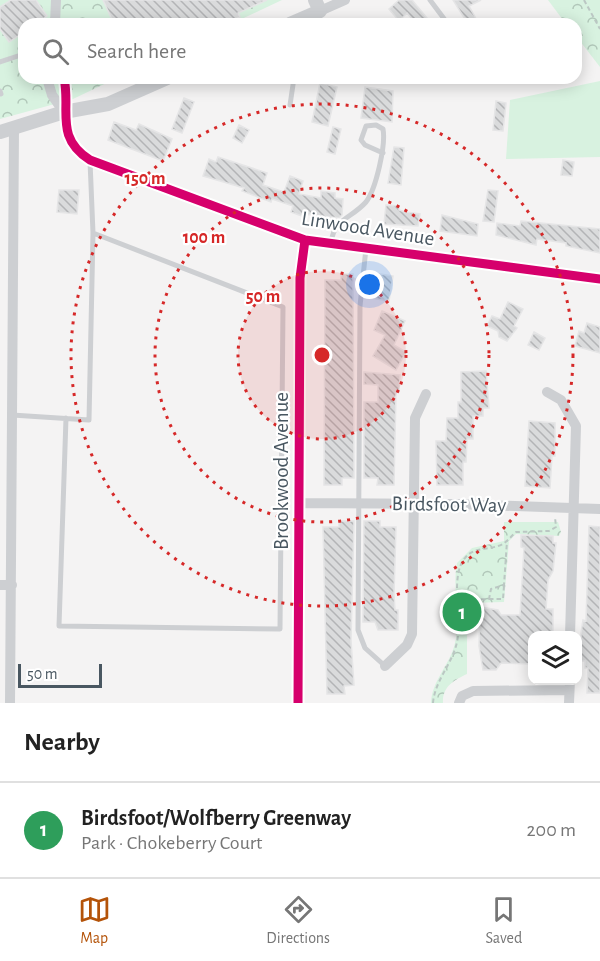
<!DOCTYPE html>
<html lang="en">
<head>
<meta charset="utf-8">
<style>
  :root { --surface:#fff; --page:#f2f2f2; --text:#222; --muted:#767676; --line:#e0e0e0; --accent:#b45309 }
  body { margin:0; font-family:"Alegreya Sans",sans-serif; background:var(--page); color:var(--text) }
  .controls { position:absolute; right:18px; bottom:18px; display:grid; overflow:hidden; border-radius:12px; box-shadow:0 3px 15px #0003 }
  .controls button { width:54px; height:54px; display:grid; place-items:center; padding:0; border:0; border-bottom:2px solid var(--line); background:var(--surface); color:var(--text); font:30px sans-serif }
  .scale { position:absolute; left:18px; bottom:15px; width:84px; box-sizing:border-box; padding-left:6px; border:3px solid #495761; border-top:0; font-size:16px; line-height:21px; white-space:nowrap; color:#495761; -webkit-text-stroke:4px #fff; paint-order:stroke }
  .you { position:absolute; left:370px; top:285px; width:21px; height:21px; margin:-15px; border:4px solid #fff; border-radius:50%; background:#1a73e8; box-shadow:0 0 0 9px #1a73e833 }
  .badge { display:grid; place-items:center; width:39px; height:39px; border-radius:50%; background:var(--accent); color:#fff; font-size:20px; font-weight:700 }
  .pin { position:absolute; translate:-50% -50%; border:3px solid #fff; box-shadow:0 2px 6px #0006 }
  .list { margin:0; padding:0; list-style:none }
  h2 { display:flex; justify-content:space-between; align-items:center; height:78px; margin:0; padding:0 24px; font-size:26px }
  h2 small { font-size:20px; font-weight:400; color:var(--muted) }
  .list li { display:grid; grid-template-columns:39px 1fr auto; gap:18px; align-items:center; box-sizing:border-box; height:96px; padding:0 24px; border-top:2px solid var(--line) }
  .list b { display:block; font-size:22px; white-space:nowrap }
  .list p { margin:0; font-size:20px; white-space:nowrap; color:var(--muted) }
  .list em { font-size:20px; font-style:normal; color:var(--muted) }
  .icon { flex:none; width:33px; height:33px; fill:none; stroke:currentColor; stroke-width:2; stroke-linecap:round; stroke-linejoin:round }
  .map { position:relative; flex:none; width:600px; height:703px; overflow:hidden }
  .search { position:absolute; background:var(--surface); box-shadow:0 3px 15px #0003; left:18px; right:18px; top:18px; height:66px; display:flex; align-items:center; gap:15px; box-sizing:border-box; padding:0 21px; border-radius:18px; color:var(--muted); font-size:22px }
  .sheet { height:174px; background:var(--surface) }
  nav { display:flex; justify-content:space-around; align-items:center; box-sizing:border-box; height:84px; border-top:2px solid var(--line); background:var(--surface); font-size:16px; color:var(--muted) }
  nav a { display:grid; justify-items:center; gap:3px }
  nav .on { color:var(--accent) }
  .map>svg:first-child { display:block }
  .green { fill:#d8f2e0 }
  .park { fill:url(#park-crowns) }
  .building { fill:url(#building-back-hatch); stroke:#e5e5e6; stroke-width:1.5 }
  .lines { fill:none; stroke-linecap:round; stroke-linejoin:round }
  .path { stroke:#bbc7c3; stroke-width:2; stroke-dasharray:4.5 3; stroke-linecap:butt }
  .service { stroke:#cdcfd2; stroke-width:5 }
  .minor { stroke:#cdcfd2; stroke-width:10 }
  .tertiary { stroke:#cdcfd2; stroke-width:14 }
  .cycleway-casing { stroke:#fff; stroke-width:13 }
  .cycleway { stroke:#d6006c; stroke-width:9 }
  .ring { fill:none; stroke:#d62828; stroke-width:3; stroke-dasharray:3 6 }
  .labels { text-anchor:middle; stroke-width:4.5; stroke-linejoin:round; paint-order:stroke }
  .street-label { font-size:21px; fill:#495761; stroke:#fff }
  .centre { fill:#d62828; stroke:#fff; stroke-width:3 }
  .ring-label { font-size:18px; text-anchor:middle; font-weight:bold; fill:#d62828; stroke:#fff; stroke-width:4.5; stroke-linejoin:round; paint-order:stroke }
</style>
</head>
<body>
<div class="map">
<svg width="600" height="703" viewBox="0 0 600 703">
  <defs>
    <pattern id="park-crowns" width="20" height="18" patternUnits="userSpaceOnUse" patternTransform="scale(1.5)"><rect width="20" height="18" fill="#d8f2e0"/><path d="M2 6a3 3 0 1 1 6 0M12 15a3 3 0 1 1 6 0" fill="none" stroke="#b1c7b9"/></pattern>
    <pattern id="building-back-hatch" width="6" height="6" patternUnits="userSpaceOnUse" patternTransform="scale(1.5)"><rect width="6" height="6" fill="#dadbdc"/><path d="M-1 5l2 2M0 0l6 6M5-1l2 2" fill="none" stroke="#b3b4b6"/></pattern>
  </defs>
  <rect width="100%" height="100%" fill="#f4f3f3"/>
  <path class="green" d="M600,81V157L506,159L510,100Z"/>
  <path class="park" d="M0,0H282L231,24H24V78H117L73,99L0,119Z
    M548,0H600V67L576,36V24H566Z
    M504,522H558L561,532L559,536L516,534L509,541L504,602L467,603V674C454,680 442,687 443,703H431C432,680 450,665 455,643C461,617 452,589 457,563L472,548L504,541Z"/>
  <path class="building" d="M11,0H36L47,16L36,24H24V32L9,42L0,29V7Z
    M103,0H267L238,13L240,17L225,24H114Z
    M399,0H412L432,24H416L407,13L399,21L389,9Z
    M453,0H481L469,6L479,24H468Z
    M320,83L337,87L328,126L312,122Z
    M365,87L393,91L392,122L361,118Z
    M184,98L194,102L182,133L172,129Z
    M496,101L506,103L503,131L493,130Z
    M114,122L136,130L139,124L172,139L163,161L108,140Z
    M239,125L249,130L242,143L233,138Z
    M333,127L341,129L335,154L327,152Z
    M394,147L404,148L401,185L388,183Z
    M218,157L267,173L263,185L284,192L290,176L303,181L299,194L321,198V191L335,193V198L343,199L342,215L339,218L303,214L302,216L291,212L293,206L272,199L271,202L242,191L244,188L203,176L209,159L216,162Z
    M563,160L574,162L572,176L561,175Z
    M59,190H79L77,214L57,212Z
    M488,190L498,191L494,222L483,221Z
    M386,205L399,206V210L406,212L420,214L418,226L384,224Z
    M442,215L478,224L477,236L440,231Z
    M521,221L600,229V253L566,246V243L537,239L536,245L496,235L497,223L520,226Z
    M374,273L393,276L389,301L370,298Z
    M341,274H353L354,478H342V485H324L325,280H341Z
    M508,302L523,309L514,326L517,328L507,341L499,337L498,331L487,326L492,316L500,319Z
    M382,311L405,321L394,345L406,352L396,370L373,356L385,335L374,330Z
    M587,323L600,327V353L575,346L579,331L584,333Z
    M534,332L545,338L539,350L528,345Z
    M486,371L489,408H483V416H473V439H467L466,462H463V485H437L436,441H446L447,418H458V402H461V372Z
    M364,372L400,375L399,392H396L394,485H377L378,478H364V402H378V385L364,384Z
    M529,421L555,423V456H552L550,488L525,486Z
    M339,521H354L351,640L354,685L344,686L345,694H327L323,527H339Z
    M364,521H380V527H396L394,594L395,610H398V630H378L375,622H363Z
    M589,526L600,527V693H587L588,668H585V661H581V633L583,620L586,621Z
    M521,535L553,536V543H556L553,571L548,580L546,609H553V636H532V664L501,663L496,670H483L479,646L480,607L498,610L501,615H520L524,548L521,547Z"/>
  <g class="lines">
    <path class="path" d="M584,0L600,29
      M489,599H503L504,586
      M466,600L489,599L491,589L504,585L507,541
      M458,605L466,600L459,594
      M433,703C435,678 456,661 458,635C460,615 451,573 465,558C474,547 486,550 498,546C506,544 510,537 516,532L549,531L556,527L555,517"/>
    <path class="service" d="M430,0L448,24
      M0,62L24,54
      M0,91L1,94
      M290,105L294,78
      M331,243C334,218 351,219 366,202C376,189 386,145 383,129L376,125L366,126L361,140L365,145L383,153
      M366,248L360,306L358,630L365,648L385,666
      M12,415L89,420L93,233L90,161
      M66,418L59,626L280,629L283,307L93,233"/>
    <path class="minor" d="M320,11L345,0
      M55,24L56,0
      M47,78L52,95L64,112
      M64,78C71,110 54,137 90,160L305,240L600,279
      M547,392L561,400L576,426L570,636
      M299,503L455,504L600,509
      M0,585H12
      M385,666L407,645L412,634L415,418L426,394
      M10,703L14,129
      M298,703L300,278L305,240
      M459,703L462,696L473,691L569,690
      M569,703L570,680"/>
    <path class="tertiary" d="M290,24L320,11L315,0
      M0,132L64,112L108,104L167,78"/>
    <defs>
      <path id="cycleway" d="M64,78C71,110 54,137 90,160L305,240L600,279
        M298,703L300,278L305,240"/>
    </defs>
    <use href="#cycleway" class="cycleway-casing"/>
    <use href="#cycleway" class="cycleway"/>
  </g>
  <circle cx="322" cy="355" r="84" fill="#d62828" fill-opacity=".12"/>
  <g class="ring">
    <circle cx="322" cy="355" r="84"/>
    <circle cx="322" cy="355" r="167"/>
    <circle cx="322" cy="355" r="251"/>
  </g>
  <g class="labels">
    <g class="street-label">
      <text transform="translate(368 228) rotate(9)" y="7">Linwood Avenue</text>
      <text transform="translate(281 471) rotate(-90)" y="7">Brookwood Avenue</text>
      <text transform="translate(449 504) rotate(1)" y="7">Birdsfoot Way</text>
    </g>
  </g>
  <circle cx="322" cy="355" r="9" class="centre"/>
  <g class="ring-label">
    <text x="145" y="184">150 m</text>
    <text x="204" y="243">100 m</text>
    <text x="263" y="302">50 m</text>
  </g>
</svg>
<div class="controls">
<button><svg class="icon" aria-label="layers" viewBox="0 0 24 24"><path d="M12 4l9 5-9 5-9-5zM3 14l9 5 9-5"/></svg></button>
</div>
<div class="scale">50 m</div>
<div class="you"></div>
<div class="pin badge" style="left:462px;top:612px;background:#2e9e5b">1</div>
<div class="search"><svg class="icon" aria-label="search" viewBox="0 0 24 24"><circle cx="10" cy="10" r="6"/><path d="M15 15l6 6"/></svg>Search here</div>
</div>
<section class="sheet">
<h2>Nearby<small></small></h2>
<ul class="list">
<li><span class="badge" style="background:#2e9e5b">1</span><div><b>Birdsfoot/Wolfberry Greenway</b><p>Park · Chokeberry Court</p></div><em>200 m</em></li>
</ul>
</section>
<nav>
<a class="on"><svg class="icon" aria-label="map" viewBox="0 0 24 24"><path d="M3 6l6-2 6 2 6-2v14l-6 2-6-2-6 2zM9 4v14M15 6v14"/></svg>Map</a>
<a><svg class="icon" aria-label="directions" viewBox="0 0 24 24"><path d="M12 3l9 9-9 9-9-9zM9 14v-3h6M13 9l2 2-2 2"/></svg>Directions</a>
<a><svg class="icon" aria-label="saved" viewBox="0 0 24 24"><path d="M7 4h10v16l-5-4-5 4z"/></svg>Saved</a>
</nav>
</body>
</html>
